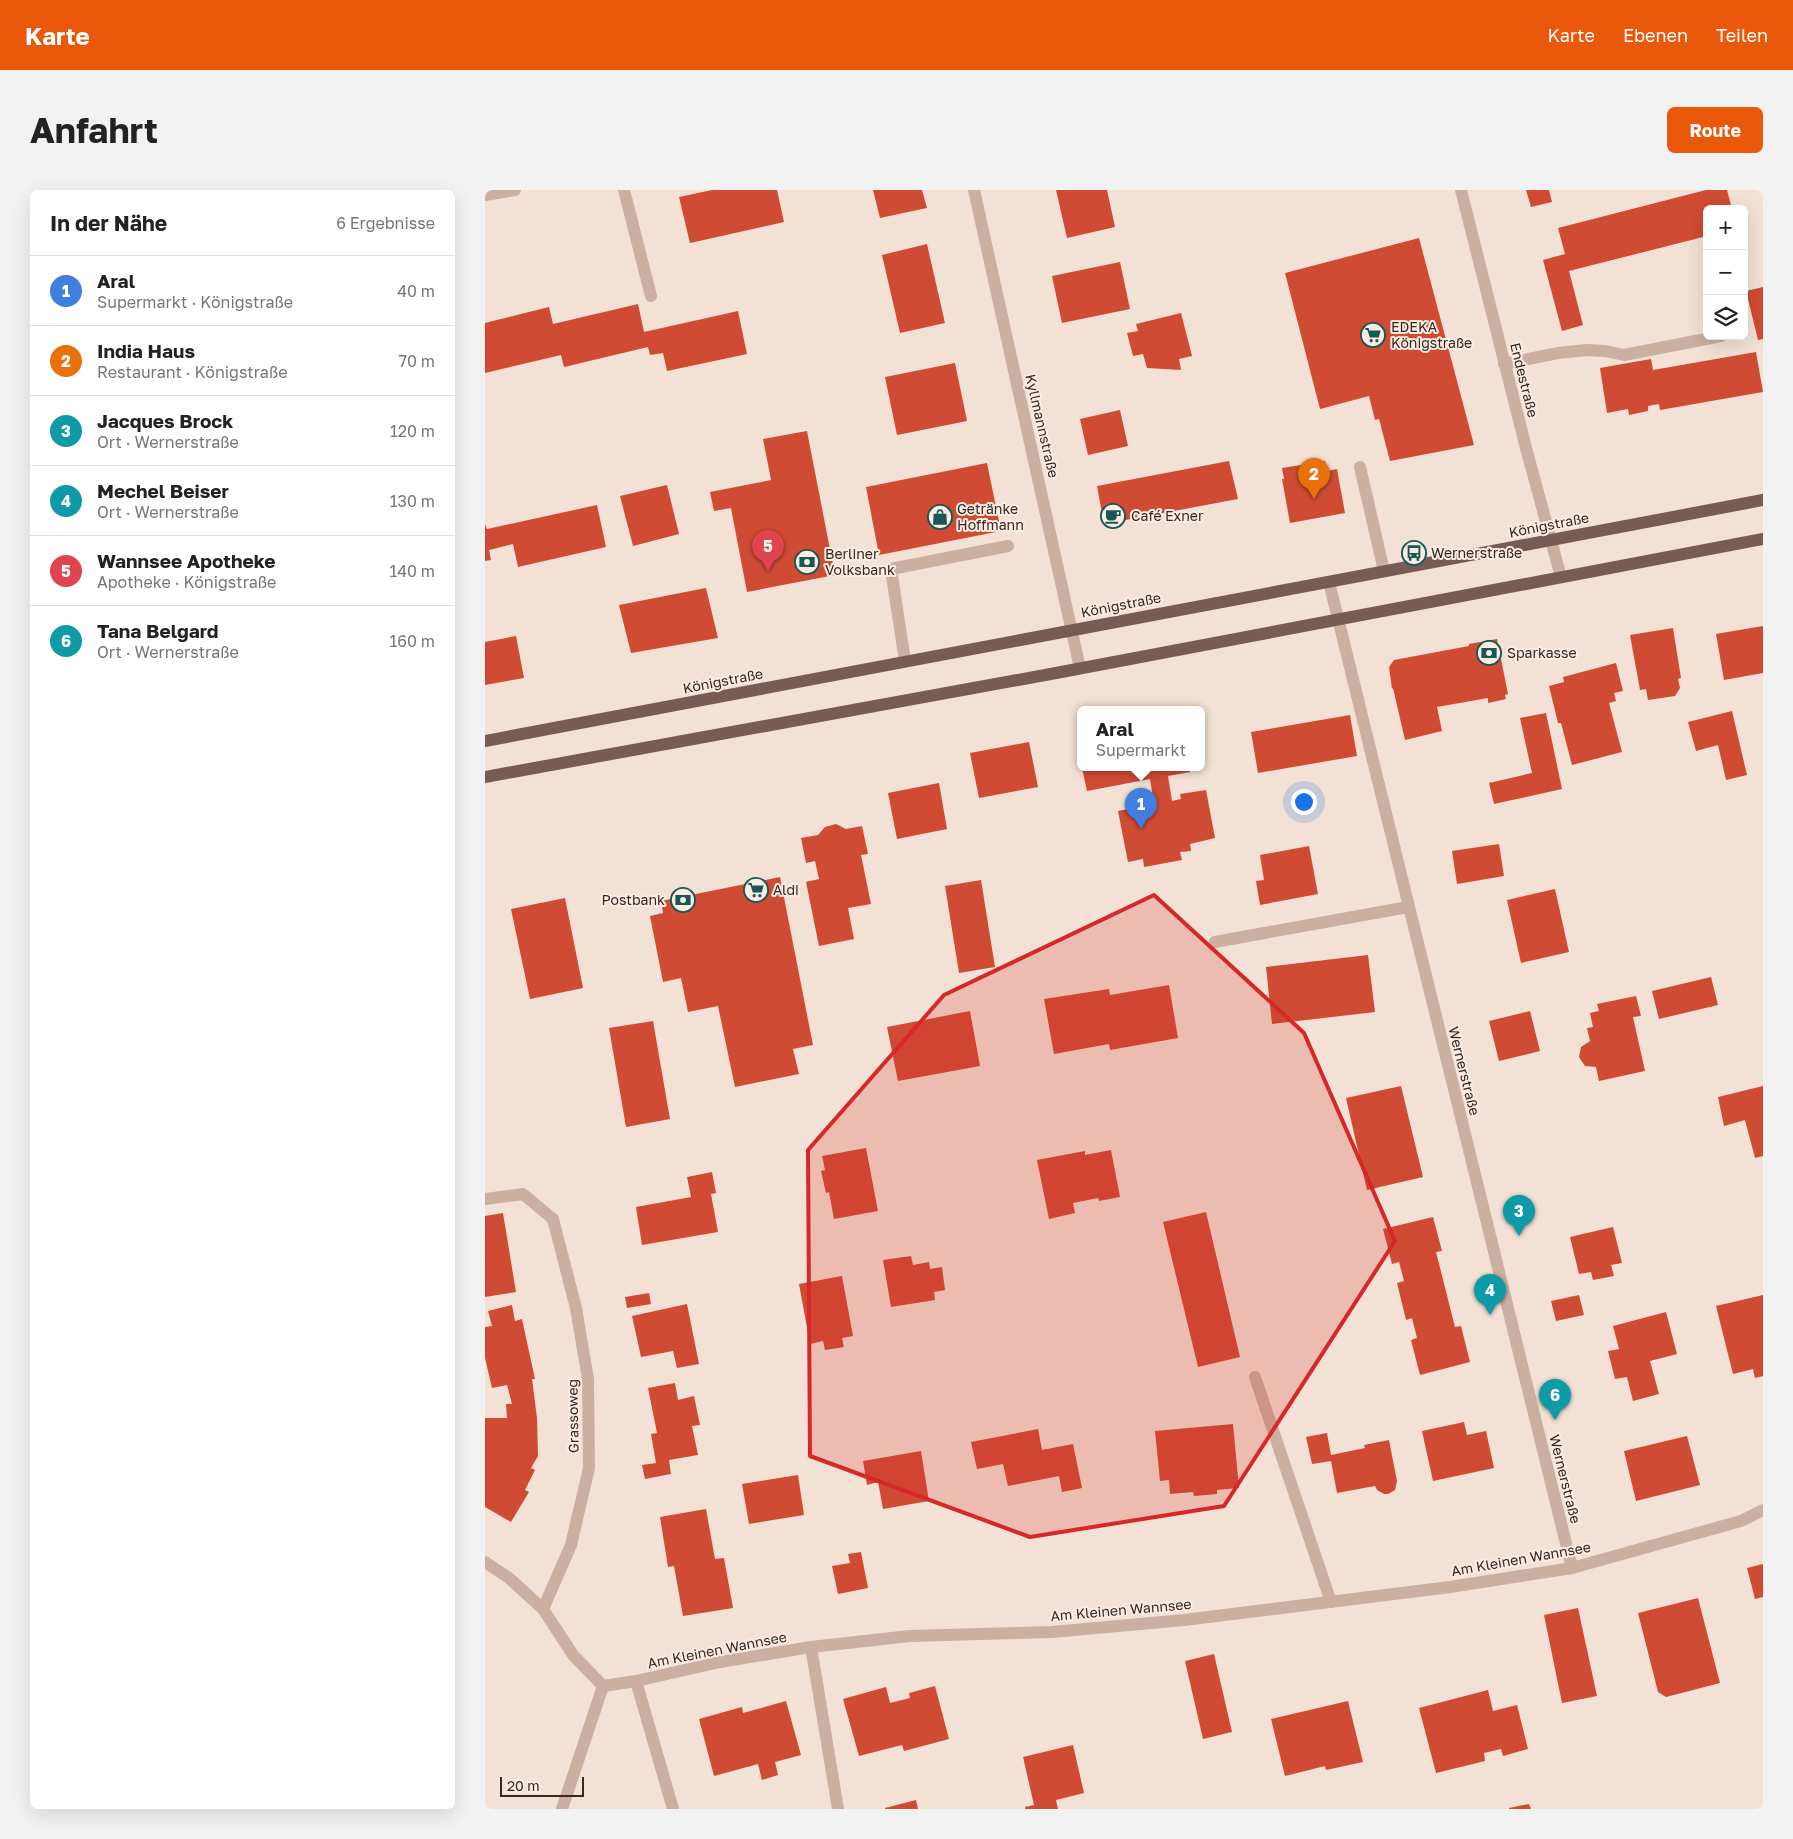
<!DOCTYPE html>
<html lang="de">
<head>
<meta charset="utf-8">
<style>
  :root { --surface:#fff; --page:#f2f2f2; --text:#222; --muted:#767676; --line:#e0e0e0; --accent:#ea580c }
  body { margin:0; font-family:"Golos Text",sans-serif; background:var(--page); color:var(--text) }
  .controls { position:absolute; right:15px; top:15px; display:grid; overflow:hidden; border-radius:8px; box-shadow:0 5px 20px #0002 }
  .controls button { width:45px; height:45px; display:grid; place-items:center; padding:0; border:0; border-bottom:1px solid var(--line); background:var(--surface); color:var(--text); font:25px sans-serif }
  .scale { position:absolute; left:15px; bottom:12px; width:84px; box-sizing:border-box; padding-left:5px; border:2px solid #342724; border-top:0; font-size:14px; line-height:18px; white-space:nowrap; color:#342724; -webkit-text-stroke:4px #faece0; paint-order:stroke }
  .you { position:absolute; left:818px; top:611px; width:18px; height:18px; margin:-12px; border:4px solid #fff; border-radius:50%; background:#1a73e8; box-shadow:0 0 0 8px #1a73e833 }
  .badge { display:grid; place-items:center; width:32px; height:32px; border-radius:50%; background:var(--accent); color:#fff; font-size:16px; font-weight:700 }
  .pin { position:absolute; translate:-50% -41px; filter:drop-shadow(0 1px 2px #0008) }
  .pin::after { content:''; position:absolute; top:26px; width:18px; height:15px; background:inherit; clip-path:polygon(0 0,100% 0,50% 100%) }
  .popup { position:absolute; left:592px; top:516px; width:128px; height:65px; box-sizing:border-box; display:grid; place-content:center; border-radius:8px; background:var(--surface); filter:drop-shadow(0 1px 4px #0005); font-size:16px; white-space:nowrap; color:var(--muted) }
  .popup b { font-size:19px; color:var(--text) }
  .popup::after { content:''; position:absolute; left:50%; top:100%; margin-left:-10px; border:10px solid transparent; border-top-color:var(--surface) }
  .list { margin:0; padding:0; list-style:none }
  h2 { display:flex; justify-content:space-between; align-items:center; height:65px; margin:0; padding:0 20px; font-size:21px }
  h2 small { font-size:16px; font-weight:400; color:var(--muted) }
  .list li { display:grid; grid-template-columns:32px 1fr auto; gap:15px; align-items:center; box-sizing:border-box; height:70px; padding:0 20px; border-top:1px solid var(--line) }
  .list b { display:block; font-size:19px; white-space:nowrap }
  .list p { margin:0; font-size:16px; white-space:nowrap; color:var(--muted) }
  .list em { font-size:16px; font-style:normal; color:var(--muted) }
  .icon { flex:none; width:28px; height:28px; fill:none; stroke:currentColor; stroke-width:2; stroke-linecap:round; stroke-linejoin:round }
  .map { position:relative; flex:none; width:1278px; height:1619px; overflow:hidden; border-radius:8px }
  header { display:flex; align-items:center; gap:30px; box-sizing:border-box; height:70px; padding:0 25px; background:var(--accent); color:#fff }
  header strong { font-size:24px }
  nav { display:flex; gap:28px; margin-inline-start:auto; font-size:18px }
  .intro { display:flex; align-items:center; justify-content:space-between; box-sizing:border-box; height:120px; padding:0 30px }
  h1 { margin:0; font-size:35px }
  .button { padding:12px 22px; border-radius:8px; background:var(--accent); color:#fff; font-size:18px; font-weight:700 }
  main { display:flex; gap:30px; padding:0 30px }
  aside { flex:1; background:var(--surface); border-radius:8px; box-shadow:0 5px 20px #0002 }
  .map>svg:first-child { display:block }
  .building { fill:#d04b34 }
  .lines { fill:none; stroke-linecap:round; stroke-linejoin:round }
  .lane { stroke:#cbafa0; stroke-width:12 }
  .street { stroke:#cbafa0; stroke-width:12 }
  .primary { stroke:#775c53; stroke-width:12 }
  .marked { fill:#d62828; fill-opacity:0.2; stroke:#d62828; stroke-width:4; stroke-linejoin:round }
  .labels { text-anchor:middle; stroke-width:4; stroke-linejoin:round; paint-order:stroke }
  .poi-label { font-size:14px; fill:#342724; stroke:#faece0; text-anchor:start }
  .street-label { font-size:14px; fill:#342724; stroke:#faece0 }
</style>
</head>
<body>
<header>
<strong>Karte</strong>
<nav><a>Karte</a><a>Ebenen</a><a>Teilen</a></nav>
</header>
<div class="intro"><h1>Anfahrt</h1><a class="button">Route</a></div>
<main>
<aside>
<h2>In der Nähe<small>6 Ergebnisse</small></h2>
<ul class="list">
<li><span class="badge" style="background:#3f7fe0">1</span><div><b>Aral</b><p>Supermarkt · Königstraße</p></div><em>40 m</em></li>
<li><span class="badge" style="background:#e8710a">2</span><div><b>India Haus</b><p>Restaurant · Königstraße</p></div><em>70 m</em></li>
<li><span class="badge" style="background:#0f9aa8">3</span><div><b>Jacques Brock</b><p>Ort · Wernerstraße</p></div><em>120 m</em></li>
<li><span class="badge" style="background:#0f9aa8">4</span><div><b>Mechel Beiser</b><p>Ort · Wernerstraße</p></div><em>130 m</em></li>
<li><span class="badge" style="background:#e0444e">5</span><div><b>Wannsee Apotheke</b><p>Apotheke · Königstraße</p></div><em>140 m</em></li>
<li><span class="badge" style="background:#0f9aa8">6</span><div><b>Tana Belgard</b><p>Ort · Wernerstraße</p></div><em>160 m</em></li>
</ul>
</aside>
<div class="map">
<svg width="1278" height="1619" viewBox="0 0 1278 1619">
  <rect width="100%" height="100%" fill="#f2e1d4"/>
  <path class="building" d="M227,0H292L299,32L205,53L194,7Z
    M388,0H437L442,18L395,28Z
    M571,0H622L630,37L582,48Z
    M1041,0H1064L1067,12L1046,17Z
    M1221,0H1242L1247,19H1222V46L1084,81L1098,135L1077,141L1058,70L1080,64L1073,38Z
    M934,48L989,255L905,271L894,229L890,230L884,206L835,219L800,83Z
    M442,54L460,133L415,143L397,65Z
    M635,72L645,119L577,133L567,86Z
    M1278,97V149L1273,150L1261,101Z
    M153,114L159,142L253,121L262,164L182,181L178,163L165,165L163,157L79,177L76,165L0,183V133L64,117L68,134Z
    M696,123L707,166L694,169L696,180L662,178L658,164L648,166L642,143L653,141L651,134Z
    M1271,162L1278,202L1175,220L1174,214L1163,216V221L1144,225L1143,219L1122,223L1115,178L1166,169L1168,180Z
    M470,173L482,231L412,245L400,187Z
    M635,220L643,256L603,265L595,229Z
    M322,241L350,385L262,402L246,318L229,321L225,302L286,290L278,249Z
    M744,271L753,309L619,334L612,296Z
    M840,271L842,281L852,279L860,323L805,333L797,289H799L797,278Z
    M502,273L516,341L394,365L381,297Z
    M182,295L194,344L148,356L135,306Z
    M112,315L121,357L33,377L28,354L4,360L6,370L0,371V334L2,339Z
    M221,398L233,448L146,463L134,415Z
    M1278,436V483L1239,490L1231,444Z
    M1188,438L1196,488L1193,489L1195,498L1190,506L1163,510L1161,499L1155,500L1145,445Z
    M31,446L39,488L0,495V452Z
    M1012,449L1023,504L1020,505L1021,509L1003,513V508L952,517L957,541L920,550L908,498L907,499L904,477L909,470L984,456V454Z
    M1131,473L1138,501L1129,503L1131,511L1124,513L1137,562L1087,575L1076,533H1073L1064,496L1079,492L1078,487Z
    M1247,521L1262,585L1241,590L1233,555L1211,561L1203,532Z
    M1061,523L1077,599L1009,614L1004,593L1047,583L1035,528Z
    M865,525L872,566L773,583L766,542Z
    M544,552L553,597L494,608L485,563Z
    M597,578H704L705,582L683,586L687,611L696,609L695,604L721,600L730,648L705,654L706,661L695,662L697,670L659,677L658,669L643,672L633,621L669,614L665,589L602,601Z
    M454,593L462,639L412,649L403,603Z
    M351,634L361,639L377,636L383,664L376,665L386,714L363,718L369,749L334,756L321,692L334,689L330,671L321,673L316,648L333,645L340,637Z
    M1014,654L1019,686L972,694L967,661Z
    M824,656L833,704L775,715L771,691L779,690L775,665Z
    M295,687L328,855L308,859L314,884L250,897L233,816L203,822L196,788L178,792L165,726L178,723L176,711Z
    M496,690L510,777L474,783L460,696Z
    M1070,699L1084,762L1036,773L1022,710Z
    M80,708L98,798L45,809L26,719Z
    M883,765L890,822L787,834L781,777Z
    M1226,787L1233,815L1174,829L1167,801Z
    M684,795L693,848L625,860L624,854L569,864L559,809L624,799L625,805Z
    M1151,806L1156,826L1148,827L1160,881L1114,891L1111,877L1100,876L1094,867L1096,857L1105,851L1102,838L1108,837L1105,823L1114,821L1112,814Z
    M485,821L495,876L413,891L402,837Z
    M1045,821L1055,861L1014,871L1004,831Z
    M168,831L185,929L141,937L124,838Z
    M916,896L938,987L882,1000L861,908Z
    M1278,896V966L1270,968L1260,930L1239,936L1233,907Z
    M381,958L393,1021L349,1029L344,1002L341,1003L336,981L340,980L337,966Z
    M626,960L635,1007L614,1011L613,1008L588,1013L590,1023L564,1029L552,970L600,961V965Z
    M227,982L231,1003L226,1004L233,1042L157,1055L151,1017L206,1007L202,987Z
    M721,1022L755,1167L713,1177L678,1032Z
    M18,1023L31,1102L0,1107V1026Z
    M948,1027L957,1061L951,1062L970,1137L976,1136L985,1172L935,1185L926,1150L932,1148L927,1128L921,1130L912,1093L919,1091L914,1072L907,1074L898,1039Z
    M1128,1037L1137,1073L1126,1075L1129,1086L1108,1090L1106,1082L1094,1084L1085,1047Z
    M426,1066L428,1075L444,1072L445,1079L457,1077L460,1100L449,1102L450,1110L406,1117L398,1070Z
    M357,1086L368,1146L357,1148L359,1157L340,1160L338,1151L325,1154L314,1094Z
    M164,1103L166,1114L142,1118L140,1107Z
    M1094,1105L1099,1125L1071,1131L1066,1111Z
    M1278,1105V1186L1270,1188L1268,1179L1248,1184L1231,1116Z
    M202,1114L214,1174L192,1178L188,1161L156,1167L147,1126Z
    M27,1115L30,1131L37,1129L50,1189H47L52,1228L53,1266L46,1278L50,1280L40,1300L44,1302L26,1332L0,1317V1228H22L21,1214H27L22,1195L7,1198L0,1168V1137L7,1136L3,1121Z
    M1181,1122L1192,1164L1165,1171L1174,1204L1148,1211L1142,1187L1130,1189L1123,1161L1134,1159L1128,1136Z
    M190,1193L193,1210L209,1206L215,1235L207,1236L213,1265L184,1270L186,1284L160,1289L157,1275L171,1273L166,1244L172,1243L163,1198Z
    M979,1232L982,1245L1001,1241L1009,1278L948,1291L937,1241Z
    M748,1234L754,1298L732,1300V1304L709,1306L708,1302L685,1304L684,1290L675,1291L670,1241Z
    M553,1239L557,1260L588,1254L597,1298L577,1302L574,1286L523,1296L518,1274L492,1279L486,1252Z
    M842,1243L846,1265L880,1258L879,1255L904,1250L912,1291L910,1300L903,1304H899L892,1300L890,1296L852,1303L846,1271L827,1274L821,1247Z
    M1202,1246L1215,1295L1151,1311L1139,1261Z
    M436,1261L444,1311L398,1319L393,1292L382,1295L378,1271Z
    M313,1285L319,1325L264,1334L257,1294Z
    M221,1319L230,1369L239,1368L248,1418L198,1426L189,1376L183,1377L175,1327Z
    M376,1362L383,1398L353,1404L347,1376L365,1373L363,1364Z
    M1278,1374V1407L1270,1409L1262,1378Z
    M1213,1408L1235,1493L1181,1507L1173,1502L1153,1423Z
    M1093,1418L1112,1506L1077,1513L1059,1425Z
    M729,1464L747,1542L718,1549L700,1471Z
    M450,1496L464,1549L419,1561L417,1555L374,1566L358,1509L401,1497L405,1513L425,1508L424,1503Z
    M1003,1500L1008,1521L1032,1515L1043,1559L1018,1566L1016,1559L999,1563L1000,1571L951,1583L934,1518Z
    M301,1511L316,1565L290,1572L293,1585L277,1590L273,1574L229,1586L214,1529L257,1517L258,1523Z
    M863,1511L878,1572L841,1580L840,1576L800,1586L786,1529Z
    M588,1555L599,1603L571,1610L573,1619H540V1617L549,1615L538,1567Z
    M431,1610L433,1619H400V1618Z
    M1044,1614L1046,1619H1024V1618Z"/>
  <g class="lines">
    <path class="lane" d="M139,0L166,106
      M1019,174L1073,163L1102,160L1120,161L1139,165L1236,146
      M875,277L899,381
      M420,471L406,379L523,356
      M730,752L923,717
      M0,1009L38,1004L68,1029
      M770,1187L846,1412
      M326,1457L353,1619"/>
    <path class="street" d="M489,0L595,478
      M976,0L1041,258L1076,387
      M0,5L30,0
      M844,392L1087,1378
      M0,1372L24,1388L58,1419L88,1465L118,1496
      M58,1419L86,1355L104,1278L103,1189L91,1118L68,1029
      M151,1491L188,1619
      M77,1619L118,1496L151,1491L235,1472L326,1457L425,1446L567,1442L699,1430L965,1397L1087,1378L1256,1331L1278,1320"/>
    <path class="primary" d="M0,551L1278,310
      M0,587L571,483L1278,349"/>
  </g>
  <path class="marked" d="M669,705L819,843L910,1051L739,1316L545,1347L325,1266L323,960L459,805Z"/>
  <defs>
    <symbol id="supermarket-ring" viewBox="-11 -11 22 22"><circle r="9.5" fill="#faece0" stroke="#165856" stroke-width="1.5"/><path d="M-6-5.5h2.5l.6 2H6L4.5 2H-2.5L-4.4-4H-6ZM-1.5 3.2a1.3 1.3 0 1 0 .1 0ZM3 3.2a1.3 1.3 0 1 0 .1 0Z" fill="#165856"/></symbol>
    <symbol id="cafe-ring" viewBox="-11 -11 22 22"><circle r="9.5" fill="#faece0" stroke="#165856" stroke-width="1.5"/><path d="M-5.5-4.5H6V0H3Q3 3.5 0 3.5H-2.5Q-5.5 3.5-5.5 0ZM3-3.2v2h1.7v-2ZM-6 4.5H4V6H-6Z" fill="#165856"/></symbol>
    <symbol id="shop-ring" viewBox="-11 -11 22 22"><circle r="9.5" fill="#faece0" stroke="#165856" stroke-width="1.5"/><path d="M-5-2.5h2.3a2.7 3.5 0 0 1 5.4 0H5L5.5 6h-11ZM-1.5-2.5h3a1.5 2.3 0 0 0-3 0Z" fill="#165856"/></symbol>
    <symbol id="bus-ring" viewBox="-11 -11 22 22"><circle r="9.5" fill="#faece0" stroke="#165856" stroke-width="1.5"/><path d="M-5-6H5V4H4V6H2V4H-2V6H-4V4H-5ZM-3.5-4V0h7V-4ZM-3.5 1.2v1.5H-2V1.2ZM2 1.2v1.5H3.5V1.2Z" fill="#165856"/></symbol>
    <symbol id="bank-ring" viewBox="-11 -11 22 22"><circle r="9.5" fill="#faece0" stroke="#165856" stroke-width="1.5"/><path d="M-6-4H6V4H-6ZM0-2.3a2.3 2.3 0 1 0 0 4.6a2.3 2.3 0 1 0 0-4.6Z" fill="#165856"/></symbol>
  </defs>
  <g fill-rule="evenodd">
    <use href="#supermarket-ring" x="874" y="131" width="28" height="28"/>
    <use href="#cafe-ring" x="614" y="312" width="28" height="28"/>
    <use href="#shop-ring" x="441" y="313" width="28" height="28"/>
    <use href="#bus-ring" x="915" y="349" width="28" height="28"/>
    <use href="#bank-ring" x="308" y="358" width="28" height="28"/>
    <use href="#bank-ring" x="990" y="449" width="28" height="28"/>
    <use href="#supermarket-ring" x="257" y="686" width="28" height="28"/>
    <use href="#bank-ring" x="184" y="696" width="28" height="28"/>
  </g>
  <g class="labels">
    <g class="poi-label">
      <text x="906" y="142">EDEKA<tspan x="906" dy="16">Königstraße</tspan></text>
      <text x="472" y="324">Getränke<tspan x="472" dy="16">Hoffmann</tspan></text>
      <text x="646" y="331">Café Exner</text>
      <text x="946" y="368">Wernerstraße</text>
      <text x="340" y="369">Berliner<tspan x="340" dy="16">Volksbank</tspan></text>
      <text x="1022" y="468">Sparkasse</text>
      <text x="288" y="705">Aldi</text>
      <text x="180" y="715" text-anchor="end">Postbank</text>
    </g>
    <g class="street-label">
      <text transform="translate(1039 190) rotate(76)" y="5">Endestraße</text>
      <text transform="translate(557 236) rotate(77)" y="5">Kyllmannstraße</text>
      <text transform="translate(1064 335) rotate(-11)" y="5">Königstraße</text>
      <text transform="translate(636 415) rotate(-11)" y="5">Königstraße</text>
      <text transform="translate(238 491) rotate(-11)" y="5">Königstraße</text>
      <text transform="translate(979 881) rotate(76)" y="5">Wernerstraße</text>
      <text transform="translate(88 1226) rotate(-91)" y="5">Grassoweg</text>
      <text transform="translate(1080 1289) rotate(76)" y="5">Wernerstraße</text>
      <text transform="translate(1036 1369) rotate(-10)" y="5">Am Kleinen Wannsee</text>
      <text transform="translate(636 1420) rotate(-5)" y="5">Am Kleinen Wannsee</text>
      <text transform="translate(232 1460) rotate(-11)" y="5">Am Kleinen Wannsee</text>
    </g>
  </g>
</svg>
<div class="controls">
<button>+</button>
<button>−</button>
<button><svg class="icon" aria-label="layers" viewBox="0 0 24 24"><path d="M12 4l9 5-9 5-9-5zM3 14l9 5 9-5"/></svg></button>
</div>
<div class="scale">20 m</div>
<div class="you"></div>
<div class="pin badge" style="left:656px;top:639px;background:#3f7fe0">1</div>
<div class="popup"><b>Aral</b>Supermarkt</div>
<div class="pin badge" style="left:829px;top:309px;background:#e8710a">2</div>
<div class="pin badge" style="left:1034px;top:1046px;background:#0f9aa8">3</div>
<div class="pin badge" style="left:1005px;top:1125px;background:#0f9aa8">4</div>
<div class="pin badge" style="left:283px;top:381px;background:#e0444e">5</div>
<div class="pin badge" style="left:1070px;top:1230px;background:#0f9aa8">6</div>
</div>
</main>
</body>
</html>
